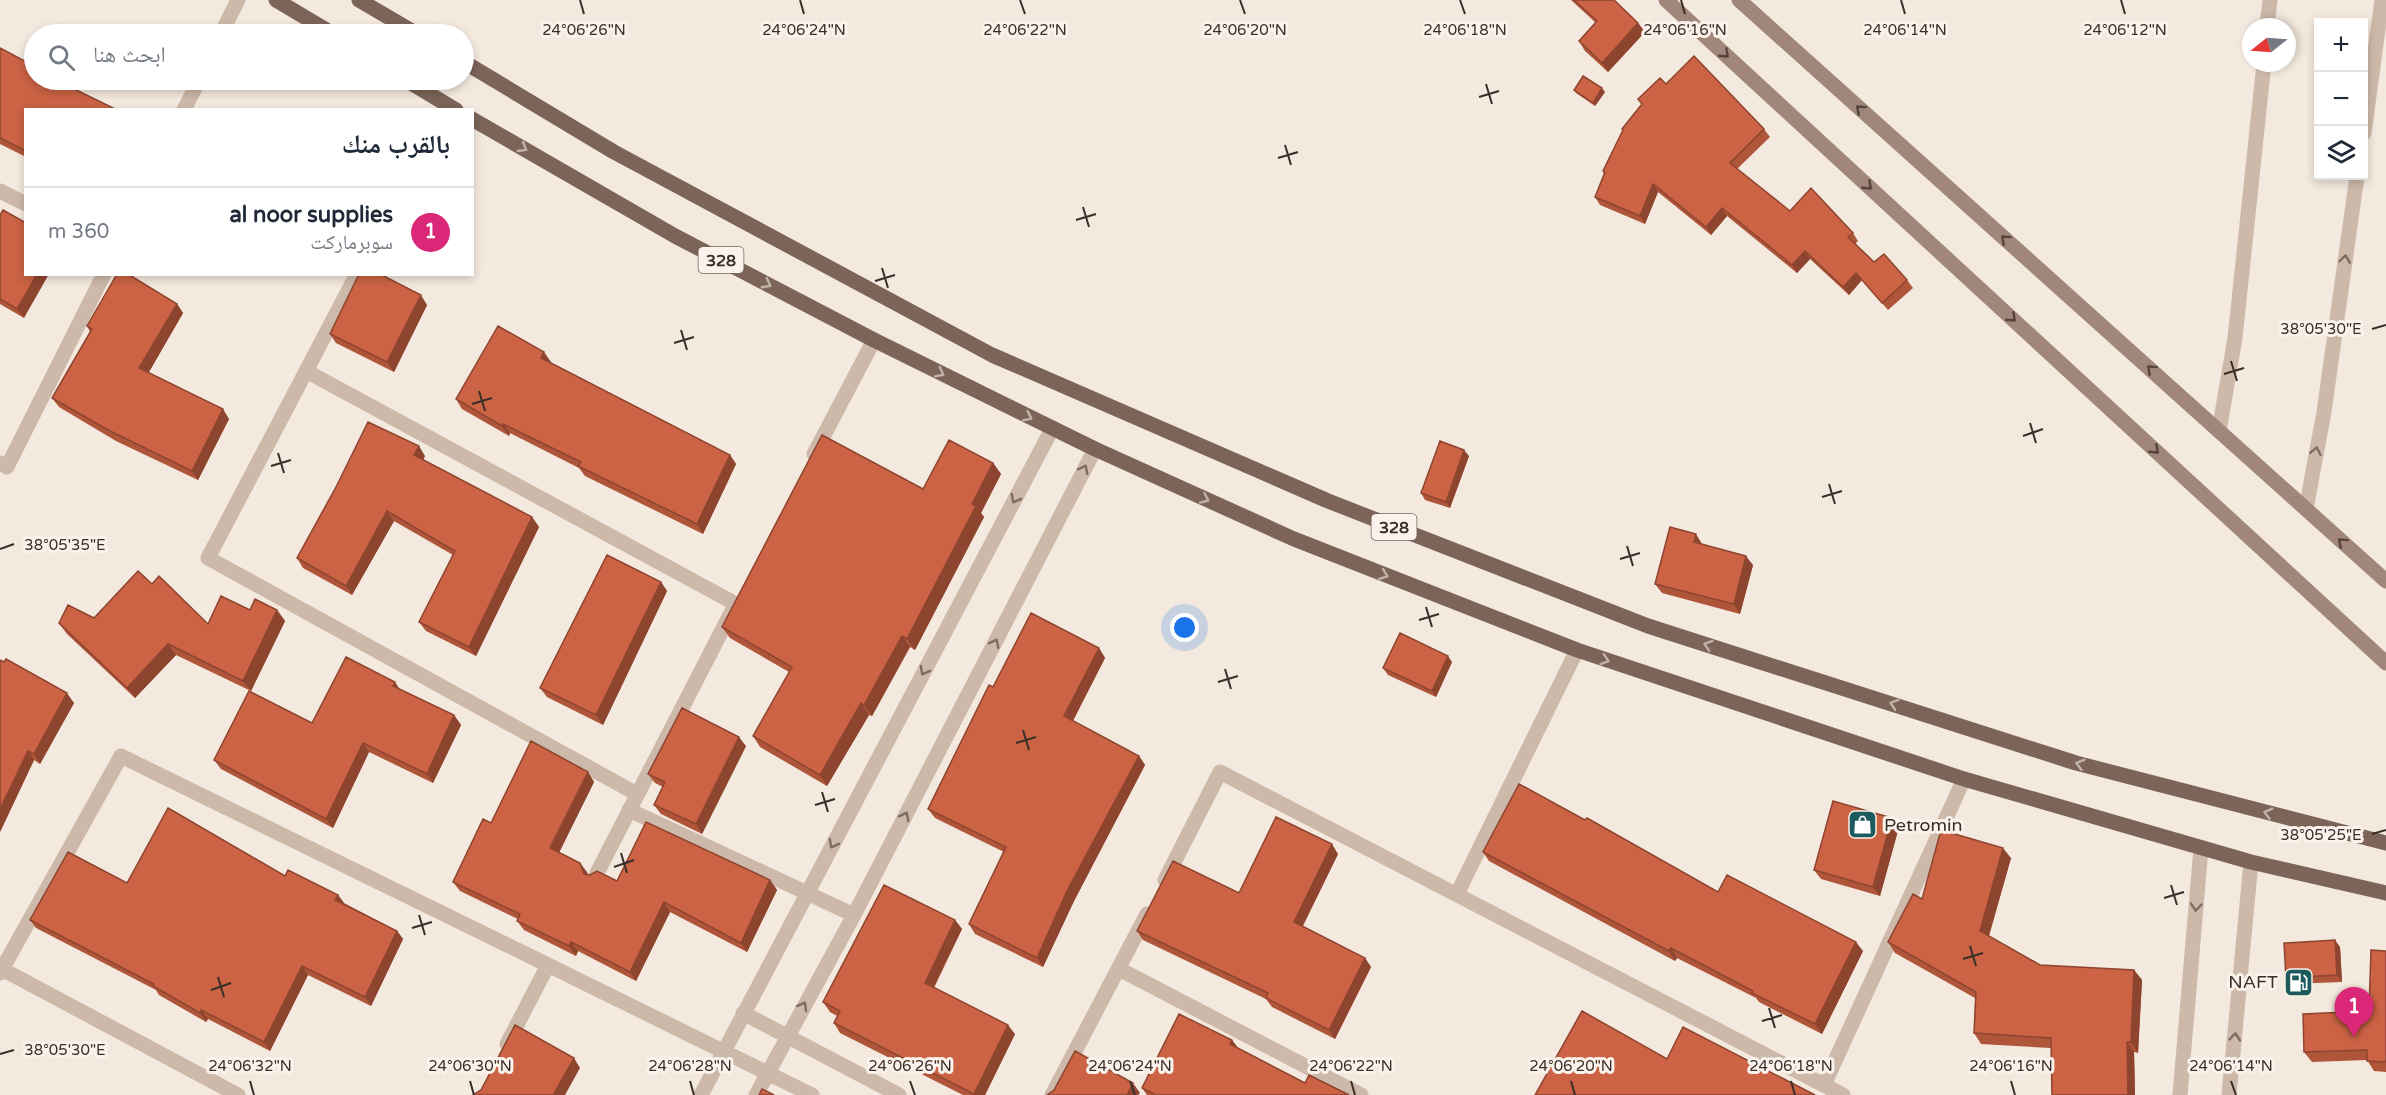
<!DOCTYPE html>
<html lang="ar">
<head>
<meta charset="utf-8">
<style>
  :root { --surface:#fff; --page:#f2f2f3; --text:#1f2937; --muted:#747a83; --line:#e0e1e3; --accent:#db2777 }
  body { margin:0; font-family:"Varela Round","Noto Naskh Arabic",sans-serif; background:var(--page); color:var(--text); direction:rtl }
  .controls { position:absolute; right:18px; top:18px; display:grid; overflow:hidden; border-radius:0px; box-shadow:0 3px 9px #0003 }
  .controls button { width:54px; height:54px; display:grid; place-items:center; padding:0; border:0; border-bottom:2px solid var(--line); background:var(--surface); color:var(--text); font:30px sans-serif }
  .compass { position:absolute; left:2242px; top:18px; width:54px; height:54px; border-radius:50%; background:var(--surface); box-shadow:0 3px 9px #0003; rotate:253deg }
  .you { position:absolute; left:1185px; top:628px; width:21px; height:21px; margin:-15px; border:4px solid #fff; border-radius:50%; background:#1a73e8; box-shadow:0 0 0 9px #1a73e833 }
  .badge { display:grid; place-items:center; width:39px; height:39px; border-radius:50%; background:var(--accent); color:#fff; font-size:20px; font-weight:700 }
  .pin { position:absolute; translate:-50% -50px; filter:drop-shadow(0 2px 3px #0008) }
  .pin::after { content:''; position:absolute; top:32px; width:21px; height:18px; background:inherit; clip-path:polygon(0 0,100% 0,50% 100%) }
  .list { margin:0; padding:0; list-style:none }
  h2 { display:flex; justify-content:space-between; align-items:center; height:78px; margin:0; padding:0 24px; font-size:26px }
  h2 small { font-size:20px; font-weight:400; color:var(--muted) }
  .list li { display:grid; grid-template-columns:39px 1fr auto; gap:18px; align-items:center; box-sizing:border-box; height:90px; padding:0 24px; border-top:2px solid var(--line) }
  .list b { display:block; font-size:22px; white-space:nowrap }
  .list p { margin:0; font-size:20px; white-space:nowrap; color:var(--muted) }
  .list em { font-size:20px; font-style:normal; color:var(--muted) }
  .icon { flex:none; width:33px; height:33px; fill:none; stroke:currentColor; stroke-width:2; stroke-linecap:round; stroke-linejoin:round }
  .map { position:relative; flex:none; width:2386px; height:1095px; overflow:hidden; direction:ltr }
  .search { position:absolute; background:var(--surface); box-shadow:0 3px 9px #0003; left:24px; top:24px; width:450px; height:66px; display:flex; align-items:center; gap:15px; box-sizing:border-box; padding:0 21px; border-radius:33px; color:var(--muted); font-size:22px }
  .panel { position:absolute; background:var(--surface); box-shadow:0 3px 9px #0003; left:24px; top:108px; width:450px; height:168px; border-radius:0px; direction:rtl }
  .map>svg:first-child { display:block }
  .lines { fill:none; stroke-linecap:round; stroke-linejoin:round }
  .minor { stroke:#cdb9a9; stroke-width:15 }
  .secondary { stroke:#a1877a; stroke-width:15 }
  .primary { stroke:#7c6459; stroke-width:15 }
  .wall { fill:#af553a }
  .shaded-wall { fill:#8e4530 }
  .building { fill:#cb6344; stroke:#8e4530; stroke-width:1.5 }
  .oneway { stroke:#54443d }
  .oneway2 { stroke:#c2b3a9 }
  .oneway3 { stroke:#7c6d63 }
  .ticks { fill:none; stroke:#3a2e29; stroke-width:2 }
  .labels { text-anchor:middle; stroke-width:6; stroke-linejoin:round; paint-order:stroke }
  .shield { fill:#fbf3eb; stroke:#746963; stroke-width:1.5 }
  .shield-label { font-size:16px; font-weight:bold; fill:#3a2e29 }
  .poi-label { font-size:18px; fill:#3a2e29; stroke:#fbf3eb; text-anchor:start }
  .ticks-label { font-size:15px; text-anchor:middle; fill:#3a2e29; stroke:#fbf3eb; stroke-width:6; stroke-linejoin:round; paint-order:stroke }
</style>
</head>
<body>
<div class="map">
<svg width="2386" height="1095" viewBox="0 0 2386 1095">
  <rect width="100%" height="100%" fill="#f4e9de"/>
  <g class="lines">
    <path class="minor" d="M2267,27L2270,0
      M221,34L238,0
      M184,110L199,80
      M2364,133L2382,0
      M0,191L26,204
      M357,274L208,558L637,794
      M306,371L736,604
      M2219,431L2235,338L2264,63
      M814,454L874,340
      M0,463L7,467L104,274
      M2306,509L2324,412L2357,176
      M629,810L854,915
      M596,875L732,611
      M1165,880L1220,772L1843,1095
      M1457,894L1577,650
      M548,965L812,1095
      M2,969L238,1095
      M1119,969L1361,1095
      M0,973L121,756L548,965L507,1044
      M743,1013L899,1095
      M1824,1085L1964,779
      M701,1095L1052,429
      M756,1095L854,915L1095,449
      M1052,1095L1147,914
      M2180,1095L2201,848
      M2229,1095L2251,862"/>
    <path class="secondary" d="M1666,0L2386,663
      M1739,0L2386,581"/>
    <path class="primary" d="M276,0L333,34
      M359,0L417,34
      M464,62L614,152L992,355L1328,501L1648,626L2076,763L2386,843
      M406,80L456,110
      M472,119L675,236L874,340L1095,449L1294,539L1577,650L1964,779L2251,862L2386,893"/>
  </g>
  <path class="wall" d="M1571,0H1614L1638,23L1645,32L1608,72L1585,51L1579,41L1596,23Z
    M0,48L60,82L26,110V157L0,144Z
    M1666,84L1764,129L1770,137L1737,169L1790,211L1853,233L1858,241L1855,244L1874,262L1907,280L1913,288L1888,310L1862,280L1849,295L1810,259L1797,273L1727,216L1711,235L1658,192L1645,224L1600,205L1595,197L1604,174L1603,171L1623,131L1622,129L1642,104L1638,99Z
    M1574,90L1605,92L1595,106L1576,93Z
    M0,215L24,318L0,304Z
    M177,304L183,313L149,372L229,419L198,480L116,441L59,407L52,398L90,332L87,326Z
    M427,305L394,372L336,343L330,334Z
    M550,362L730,455L736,464L703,534L585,476L579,468L510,433L509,436L462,409L456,399Z
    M425,456L423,460L532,517L539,527L476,656L426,631L419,622L453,555L394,521L352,595L303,568L297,558Z
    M1469,456L1450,508L1425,500L1421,493Z
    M993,463L1001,474L981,513L984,517L915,650L910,647L872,716L869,715L827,786L760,747L753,736L789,672L730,638L722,627L923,489Z
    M1702,544L1753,565L1740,614L1662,593L1655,584Z
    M661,582L667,591L603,725L547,697L540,688Z
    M152,584L208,624L250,610H277L285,621L251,691L176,655L135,698L67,634L59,623L94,618Z
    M1099,648L1105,658L1073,721L1139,756L1145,765L1074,901L1043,967L975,934L969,924L1004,852L935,818L928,809L993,687Z
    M0,660L74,703L40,764L34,760L0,832Z
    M1452,662L1436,697L1388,675L1383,668Z
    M400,689L454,715L461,725L433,783L369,752L333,828L221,769L214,760Z
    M746,746L702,834L661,814L654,805L663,787L655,783L648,774Z
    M588,772L594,782L559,852L580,863L588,875L617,881L770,880L777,890L747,952L670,912L636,981L578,951L576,956L524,930L517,921L518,919L460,891L453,882L491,823Z
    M1892,818L1899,827L1880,896L1821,879L1814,870Z
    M1585,820L1718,892L1863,951L1822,1034L1759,1002L1756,998L1677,958L1675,961L1489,861L1483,852Z
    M1338,854L1303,926L1365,958L1371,967L1335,1039L1272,1007L1266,999L1143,940L1137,931L1239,893Z
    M2011,858L1989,936L2040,965L2134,970L2142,980L2138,1053L2134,1052L2135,1095H2052L2051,1048L1981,1044L1974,1033L1975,998L1895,953L1888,942L1922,899Z
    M285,876L338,895L344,903L397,931L403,939L371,1006L308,975L270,1051L208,1019L206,1022L159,995L156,990L36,928L30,920L127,883Z
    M955,920L962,929L934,988L1015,1034L985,1095H963L840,1033L834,1023L837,1016L830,1012L823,1002Z
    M2340,947L2342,982L2290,984L2286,978Z
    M2386,951V1072L2374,1071L2367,1060L2312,1062L2304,1052L2369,1011Z
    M1232,1040L1238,1048L1305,1083L1349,1095H1147L1142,1088Z"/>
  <path class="shaded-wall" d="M1638,23L1645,32L1608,72L1602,63Z
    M1602,88L1605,92L1595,106L1593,103Z
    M1653,184L1658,192L1645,224L1640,216Z
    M1722,208L1727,216L1711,235L1706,227Z
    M1805,251L1810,259L1797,273L1792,265Z
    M1856,273L1862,280L1849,295L1843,287Z
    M37,274H49L24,318L17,309Z
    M421,295L427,305L394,372L387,362Z
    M177,304L183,313L146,377L139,368Z
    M544,352L551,362L548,367L541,358Z
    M223,409L229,419L198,480L192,471Z
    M503,424L510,433L509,436L502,426Z
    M419,446L425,456L421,464L414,455Z
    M1464,450L1469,456L1450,508L1446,502Z
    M730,455L736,464L703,534L697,524Z
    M993,463L1001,474L981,513L984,517L915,650L907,639L972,504Z
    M387,511L394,521L352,595L346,586Z
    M532,517L539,527L476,656L469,647Z
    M1696,534L1702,544L1700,552L1694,542Z
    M1746,556L1753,565L1740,614L1734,604Z
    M661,582L667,591L603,725L596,715Z
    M277,610L285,621L251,691L243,681Z
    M902,636L910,647L872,716L864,705Z
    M168,644L176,655L135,698L127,688Z
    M1099,648L1105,658L1070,726L1064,716Z
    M1448,656L1452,662L1436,697L1432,691Z
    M395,682L401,691L393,686Z
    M67,693L74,703L40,764L34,754Z
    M861,703L869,715L827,786L820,775Z
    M454,715L461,725L433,783L427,774Z
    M739,737L746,746L702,834L696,824Z
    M363,743L369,752L333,828L326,819Z
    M28,751L34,760L0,832V809Z
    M1139,756L1145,765L1074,901L1043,967L1037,958L1067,891Z
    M588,772L594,782L557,857L550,848Z
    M1892,818L1899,827L1880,896L1873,887Z
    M1332,844L1338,854L1300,931L1294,922Z
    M2003,848L2011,858L1987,942L1980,931Z
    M580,863L587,872L591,883L584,874Z
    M770,880L777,890L747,952L741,943Z
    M338,895L344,903L335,900Z
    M664,902L670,912L636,981L630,972Z
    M955,920L962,929L931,992L925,983Z
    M397,931L403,939L371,1006L365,997Z
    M2335,940L2340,947L2342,982L2337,975Z
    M571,942L578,951L576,956L569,946Z
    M1856,942L1863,951L1822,1034L1815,1024Z
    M1671,948L1677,958L1675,961L1669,951Z
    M1365,958L1371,967L1335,1039L1329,1030Z
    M302,966L308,975L270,1051L264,1042Z
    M2134,970L2142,980L2138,1053L2131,1042Z
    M201,1010L208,1019L206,1022L200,1013Z
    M1008,1025L1015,1034L985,1095H974Z
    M1232,1040L1240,1051L1230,1044Z
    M2127,1042L2134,1052L2135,1095H2128Z
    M574,1058L580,1068L565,1095H553Z
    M1133,1083L1140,1093L1138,1095H1127Z"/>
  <path class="building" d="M1574,0H1614L1638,23L1602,63L1579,41L1597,21Z
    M0,48L34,66V80H56L117,110H26V151L0,138Z
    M1694,56L1764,129L1730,163L1790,211L1811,188L1853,233L1848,237L1874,262L1884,254L1907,280L1882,303L1856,273L1843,287L1805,251L1792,265L1722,208L1706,227L1653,184L1640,216L1595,197L1605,172L1603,171L1623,130L1622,129L1642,104L1638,99L1660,78L1666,84Z
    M1583,76L1602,88L1593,103L1574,90Z
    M3,210L26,223V274H37L17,309L0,299V215Z
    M117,274H128L177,304L139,368L223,409L192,471L110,431L52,398L92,329L87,326Z
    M359,274H380L421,295L387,362L330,334Z
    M498,326L544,352L541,358L730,455L697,524L578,466L581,462L503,424L502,426L456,399Z
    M368,422L419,446L414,455L532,517L469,647L419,622L455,551L387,511L346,586L297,558L336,487Z
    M822,435L923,489L949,440L993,463L972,504L976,506L907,639L902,636L864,705L861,703L820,775L753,736L792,667L722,627Z
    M1440,441L1464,450L1446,502L1421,493Z
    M1670,527L1696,534L1694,542L1746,556L1734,604L1655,584Z
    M607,555L661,582L596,715L540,688Z
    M138,571L152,584L159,576L208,624L221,596L250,610L255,599L277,610L243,681L168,644L127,688L59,623L68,605L94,618Z
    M1031,613L1099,648L1064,716L1139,756L1067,891L1037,958L969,924L1006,847L928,809L989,685L993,687Z
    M1400,633L1448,656L1432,691L1383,668Z
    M346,657L395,682L393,686L454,715L427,774L363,743L326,819L214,760L249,691L312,723Z
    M6,659L67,693L34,754L28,751L0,809V660L4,662Z
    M682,708L739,737L696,824L654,805L665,782L648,774Z
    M531,741L588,772L550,848L580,863L584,874L590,875L597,871L617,881L646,822L770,880L741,943L664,902L630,972L571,942L569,946L517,921L520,914L453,882L483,819L491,823Z
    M1519,784L1585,820L1587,818L1718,892L1727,875L1856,942L1815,1024L1752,993L1753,991L1671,948L1669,951L1483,852Z
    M1833,801L1892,818L1873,887L1814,870Z
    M168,808L285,876L288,870L338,895L335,900L397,931L365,997L302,966L264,1042L201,1010L200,1013L153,986L154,984L30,920L68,852L127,883Z
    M1276,817L1332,844L1294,922L1365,958L1329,1030L1266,998L1268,993L1137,931L1173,861L1239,893Z
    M1941,830L2003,848L1980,931L2040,965L2134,970L2131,1042H2127L2128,1095H2052L2051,1038L1974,1033L1976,992L1888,942L1913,894L1922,899Z
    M884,885L955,920L925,983L1008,1025L974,1094L834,1023L840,1011L823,1002Z
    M2335,940L2337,975L2286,978L2284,943Z
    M2371,950L2386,951V1062L2367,1061V1050L2304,1052L2303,1014L2369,1011Z
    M1582,1011L1667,1059L1683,1027L1815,1095H1535Z
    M1179,1014L1232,1040L1230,1044L1305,1083L1309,1075L1349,1095H1156L1142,1088Z
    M515,1025L574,1058L553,1095H473L481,1090Z
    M1075,1051L1133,1083L1127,1095H1047L1054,1090Z
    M762,1089L774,1095H759Z"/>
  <defs><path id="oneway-chevron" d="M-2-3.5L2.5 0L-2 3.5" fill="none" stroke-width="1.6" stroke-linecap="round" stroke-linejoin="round" transform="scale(1.5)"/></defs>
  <g class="oneway">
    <use href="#oneway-chevron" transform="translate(1725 54) rotate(43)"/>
    <use href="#oneway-chevron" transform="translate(1860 109) rotate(-138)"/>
    <use href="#oneway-chevron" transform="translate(1868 186) rotate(43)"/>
    <use href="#oneway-chevron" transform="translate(2005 239) rotate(-138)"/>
    <use href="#oneway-chevron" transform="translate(2012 318) rotate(43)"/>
    <use href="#oneway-chevron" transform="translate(2151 369) rotate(-138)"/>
    <use href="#oneway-chevron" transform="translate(2155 450) rotate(43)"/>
    <use href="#oneway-chevron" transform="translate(2342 542) rotate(-138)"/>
  </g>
  <g class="oneway2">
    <use href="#oneway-chevron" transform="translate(523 148) rotate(30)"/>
    <use href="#oneway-chevron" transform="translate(767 284) rotate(28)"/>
    <use href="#oneway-chevron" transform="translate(940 373) rotate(27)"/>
    <use href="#oneway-chevron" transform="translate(1028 417) rotate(26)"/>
    <use href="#oneway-chevron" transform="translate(1205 499) rotate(24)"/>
    <use href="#oneway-chevron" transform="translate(1384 575) rotate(21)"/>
    <use href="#oneway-chevron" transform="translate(1708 645) rotate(-162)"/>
    <use href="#oneway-chevron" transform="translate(1605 660) rotate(18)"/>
    <use href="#oneway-chevron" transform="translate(1894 704) rotate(-162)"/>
    <use href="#oneway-chevron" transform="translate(2080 764) rotate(-164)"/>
    <use href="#oneway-chevron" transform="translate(2268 813) rotate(-165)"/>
  </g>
  <g class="oneway3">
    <use href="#oneway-chevron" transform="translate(2345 259) rotate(-82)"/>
    <use href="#oneway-chevron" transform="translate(2316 451) rotate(-79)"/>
    <use href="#oneway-chevron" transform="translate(1084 469) rotate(-63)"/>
    <use href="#oneway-chevron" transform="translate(1015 499) rotate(118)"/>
    <use href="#oneway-chevron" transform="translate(995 643) rotate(-63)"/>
    <use href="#oneway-chevron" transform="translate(924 671) rotate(118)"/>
    <use href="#oneway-chevron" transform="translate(905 816) rotate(-63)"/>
    <use href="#oneway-chevron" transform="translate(833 844) rotate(118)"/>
    <use href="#oneway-chevron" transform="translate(2196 907) rotate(95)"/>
    <use href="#oneway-chevron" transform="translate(803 1006) rotate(-61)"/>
    <use href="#oneway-chevron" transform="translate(2235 1037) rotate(-85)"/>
  </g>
  <path class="ticks" d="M580,0L584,14M800,0L804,14M1020,0L1025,14M1240,0L1245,14M1460,0L1465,14M1681,0L1685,14M1901,0L1905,14M2121,0L2125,14M1486,84L1492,104M1479,97L1499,91M1285,145L1291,165M1278,158L1298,152M1083,207L1089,227M1076,220L1096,214M882,268L888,288M875,281L895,275M2372,329L2386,325M681,330L687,350M674,343L694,337M2231,361L2237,381M2224,374L2244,368M479,391L485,411M472,404L492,398M2030,423L2036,443M2023,436L2043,429M278,453L284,473M271,466L291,460M1829,484L1835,504M1822,497L1842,491M1627,546L1633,566M0,549L14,544M1620,559L1640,553M1426,607L1432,627M1419,620L1439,614M1225,669L1231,689M1218,682L1238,676M1023,730L1029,750M1016,743L1036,737M822,792L828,812M815,805L835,799M2372,834L2386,830M621,853L627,873M614,867L634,860M2171,885L2177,905M2164,898L2184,892M419,915L425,935M412,928L432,922M1970,946L1976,966M1963,959L1983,953M218,977L224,997M211,990L231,983M1769,1008L1775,1028M1762,1021L1782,1015M0,1054L14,1050M250,1081L254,1095M470,1081L474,1095M690,1081L694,1095M910,1081L915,1095M1130,1081L1135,1095M1351,1081L1355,1095M1571,1081L1575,1095M1791,1081L1795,1095M2011,1081L2015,1095M2231,1081L2236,1095"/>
  <defs>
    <symbol id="shop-square" viewBox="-11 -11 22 22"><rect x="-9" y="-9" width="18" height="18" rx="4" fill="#1c5a5d" stroke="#fbf3eb"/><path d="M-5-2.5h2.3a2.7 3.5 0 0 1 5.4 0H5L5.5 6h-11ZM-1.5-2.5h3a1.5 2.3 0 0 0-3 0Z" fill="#fff"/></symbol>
    <symbol id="fuel-square" viewBox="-11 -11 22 22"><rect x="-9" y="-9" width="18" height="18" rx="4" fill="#1c5a5d" stroke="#fbf3eb"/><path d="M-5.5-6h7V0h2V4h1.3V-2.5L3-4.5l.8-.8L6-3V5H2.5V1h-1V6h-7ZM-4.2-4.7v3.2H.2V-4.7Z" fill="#fff"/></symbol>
  </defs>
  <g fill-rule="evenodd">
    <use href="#shop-square" x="1846" y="808" width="33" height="33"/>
    <use href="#fuel-square" x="2282" y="966" width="33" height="33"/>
  </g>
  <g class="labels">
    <g class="shield">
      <rect x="698.5" y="247" width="45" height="26" rx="4.5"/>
      <rect x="1371.5" y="514" width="45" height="26" rx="4.5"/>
    </g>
    <g class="shield-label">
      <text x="721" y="266">328</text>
      <text x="1394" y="533">328</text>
    </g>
    <g class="poi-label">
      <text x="1884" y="831">Petromin</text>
      <text x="2278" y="988" text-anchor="end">NAFT</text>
    </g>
  </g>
  <g class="ticks-label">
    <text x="584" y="35">24°06'26"N</text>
    <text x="804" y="35">24°06'24"N</text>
    <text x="1025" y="35">24°06'22"N</text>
    <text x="1245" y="35">24°06'20"N</text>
    <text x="1465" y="35">24°06'18"N</text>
    <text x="1685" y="35">24°06'16"N</text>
    <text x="1905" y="35">24°06'14"N</text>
    <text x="2125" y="35">24°06'12"N</text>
    <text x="2321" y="334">38°05'30"E</text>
    <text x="65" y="550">38°05'35"E</text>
    <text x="2321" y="840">38°05'25"E</text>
    <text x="65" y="1055">38°05'30"E</text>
    <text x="250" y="1071">24°06'32"N</text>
    <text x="470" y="1071">24°06'30"N</text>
    <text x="690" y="1071">24°06'28"N</text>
    <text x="910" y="1071">24°06'26"N</text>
    <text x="1130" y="1071">24°06'24"N</text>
    <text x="1351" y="1071">24°06'22"N</text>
    <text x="1571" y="1071">24°06'20"N</text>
    <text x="1791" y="1071">24°06'18"N</text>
    <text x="2011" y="1071">24°06'16"N</text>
    <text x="2231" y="1071">24°06'14"N</text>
  </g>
</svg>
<div class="controls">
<button>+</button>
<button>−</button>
<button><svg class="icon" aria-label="layers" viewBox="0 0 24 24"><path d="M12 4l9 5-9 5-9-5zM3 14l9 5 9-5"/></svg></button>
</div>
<svg class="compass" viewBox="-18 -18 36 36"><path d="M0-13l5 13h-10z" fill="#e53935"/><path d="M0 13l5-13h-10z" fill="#747a83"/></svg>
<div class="you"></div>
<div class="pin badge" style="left:2354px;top:1037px">1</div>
<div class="search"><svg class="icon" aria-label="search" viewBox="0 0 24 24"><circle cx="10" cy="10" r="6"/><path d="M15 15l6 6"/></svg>ابحث هنا</div>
<section class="panel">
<h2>بالقرب منك<small></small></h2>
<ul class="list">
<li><span class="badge">1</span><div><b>al noor supplies</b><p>سوبرماركت</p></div><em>360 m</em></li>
</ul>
</section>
</div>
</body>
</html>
